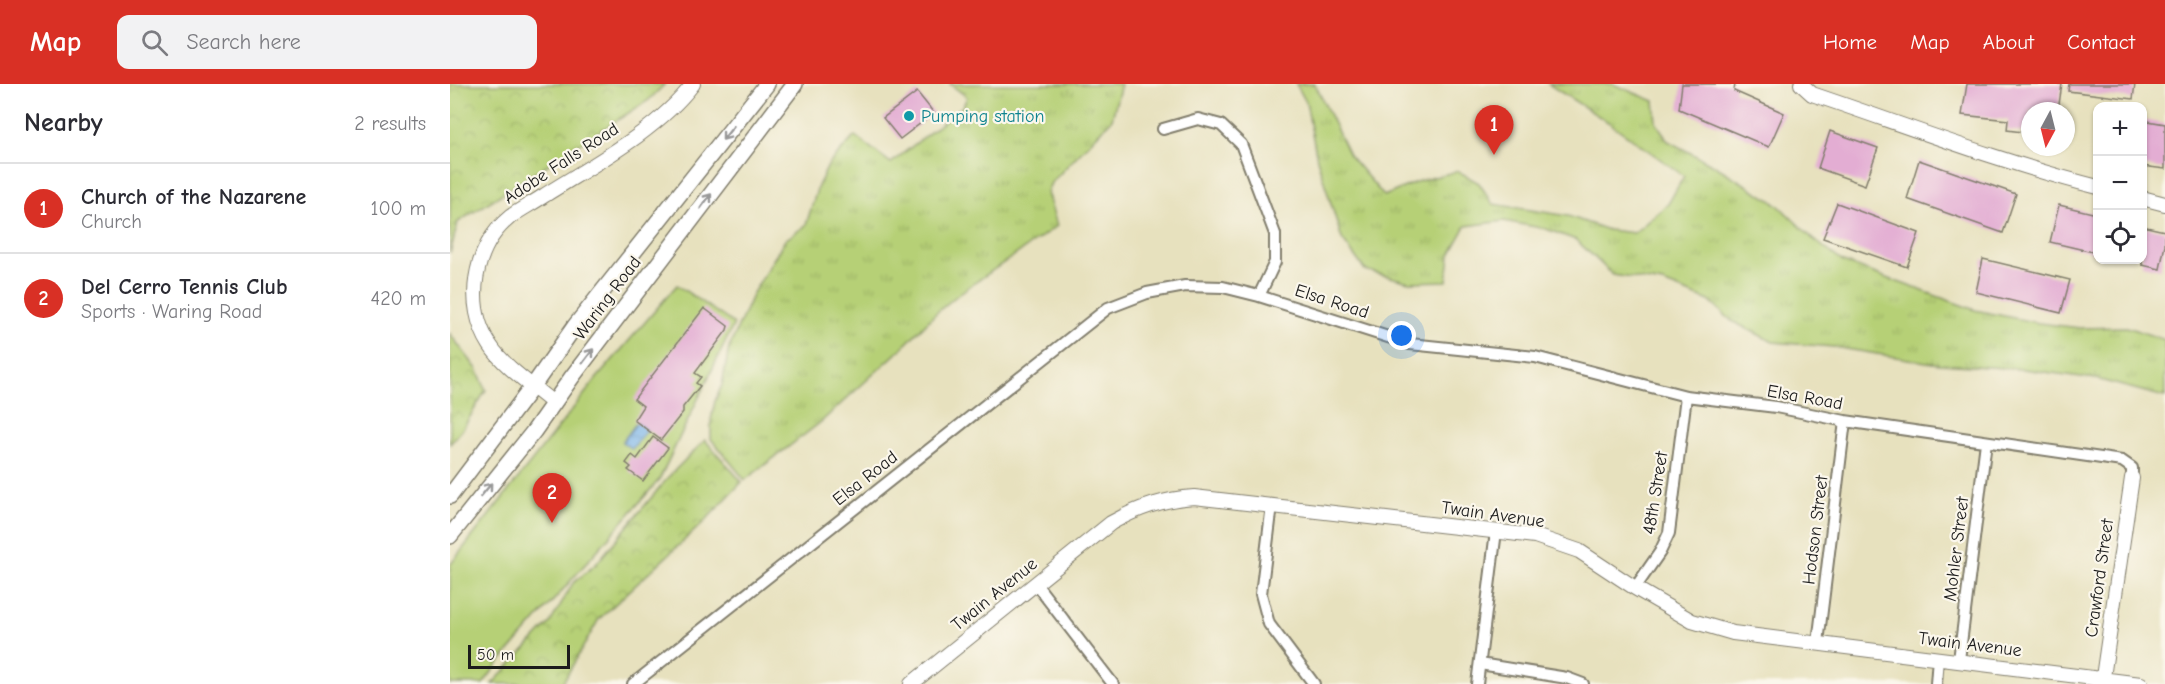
<!DOCTYPE html>
<html lang="en">
<head>
<meta charset="utf-8">
<style>
  :root { --surface:#fff; --page:#f2f2f3; --text:#2b2b33; --muted:#7c7c81; --line:#e1e1e2; --accent:#d93025 }
  body { margin:0; font-family:"Comic Neue",sans-serif; background:var(--page); color:var(--text) }
  .controls { position:absolute; right:18px; top:18px; display:grid; overflow:hidden; border-radius:12px; box-shadow:0 2px 4px #0004 }
  .controls button { width:54px; height:54px; display:grid; place-items:center; padding:0; border:0; border-bottom:2px solid var(--line); background:var(--surface); color:var(--text); font:30px sans-serif }
  .compass { position:absolute; left:1571px; top:18px; width:54px; height:54px; border-radius:50%; background:var(--surface); box-shadow:0 2px 4px #0004; rotate:187deg }
  .scale { position:absolute; left:18px; bottom:15px; width:102px; box-sizing:border-box; padding-left:6px; border:3px solid #1c1c1c; border-top:0; font-size:16px; line-height:21px; white-space:nowrap; color:#1c1c1c; -webkit-text-stroke:4px #fbf7ec; paint-order:stroke }
  .you { position:absolute; left:952px; top:252px; width:21px; height:21px; margin:-15px; border:4px solid #fff; border-radius:50%; background:#1a73e8; box-shadow:0 0 0 9px #1a73e833 }
  .badge { display:grid; place-items:center; width:39px; height:39px; border-radius:50%; background:var(--accent); color:#fff; font-size:20px; font-weight:700 }
  .pin { position:absolute; translate:-50% -50px; filter:drop-shadow(0 2px 3px #0008) }
  .pin::after { content:''; position:absolute; top:32px; width:21px; height:18px; background:inherit; clip-path:polygon(0 0,100% 0,50% 100%) }
  .list { margin:0; padding:0; list-style:none }
  h2 { display:flex; justify-content:space-between; align-items:center; height:78px; margin:0; padding:0 24px; font-size:26px }
  h2 small { font-size:20px; font-weight:400; color:var(--muted) }
  .list li { display:grid; grid-template-columns:39px 1fr auto; gap:18px; align-items:center; box-sizing:border-box; height:90px; padding:0 24px; border-top:2px solid var(--line) }
  .list b { display:block; font-size:22px; white-space:nowrap }
  .list p { margin:0; font-size:20px; white-space:nowrap; color:var(--muted) }
  .list em { font-size:20px; font-style:normal; color:var(--muted) }
  .icon { flex:none; width:33px; height:33px; fill:none; stroke:currentColor; stroke-width:2; stroke-linecap:round; stroke-linejoin:round }
  .map { position:relative; flex:none; width:1715px; height:600px; overflow:hidden }
  header { display:flex; align-items:center; gap:36px; box-sizing:border-box; height:84px; padding:0 30px; background:var(--accent); color:#fff }
  header strong { font-size:28px }
  nav { display:flex; gap:33px; margin-inline-start:auto; font-size:21px }
  .search { width:420px; height:54px; background:var(--page); display:flex; align-items:center; gap:15px; box-sizing:border-box; padding:0 21px; border-radius:12px; color:var(--muted); font-size:22px }
  main { display:flex }
  aside { flex:1; background:var(--surface) }
  .map>svg:first-child { display:block }
  .grass { fill:url(#grass-tufts); stroke:#697649; stroke-width:1.5 }
  .park { fill:url(#park-crowns); stroke:#697649; stroke-width:1.5 }
  .pitch { fill:#b6d076; stroke:#697649; stroke-width:1.5 }
  .water { fill:url(#water-ripples); stroke:#4a6882; stroke-width:1.5 }
  .building { fill:#e3add3 }
  .lines { fill:none; stroke-linecap:round; stroke-linejoin:round }
  .minor-casing { stroke:#827e6d; stroke-width:14 }
  .tertiary-casing { stroke:#827e6d; stroke-width:16 }
  .secondary-casing { stroke:#827e6d; stroke-width:18 }
  .minor { stroke:#fff; stroke-width:10 }
  .tertiary { stroke:#fff; stroke-width:14 }
  .secondary { stroke:#fff; stroke-width:15 }
  .oneway { stroke:#999 }
  .culture-dot { fill:#0f9aa8; stroke:#fbf7ec; stroke-width:2 }
  .labels { text-anchor:middle; stroke-width:4.5; stroke-linejoin:round; paint-order:stroke }
  .culture-label { font-size:18px; fill:#0d838f; stroke:#fbf7ec; text-anchor:start }
  .street-label { font-size:18px; fill:#1c1c1c; stroke:#fbf7ec }
</style>
</head>
<body>
<header>
<strong>Map</strong>
<div class="search"><svg class="icon" aria-label="search" viewBox="0 0 24 24"><circle cx="10" cy="10" r="6"/><path d="M15 15l6 6"/></svg>Search here</div>
<nav><a>Home</a><a>Map</a><a>About</a><a>Contact</a></nav>
</header>
<main>
<aside>
<h2>Nearby<small>2 results</small></h2>
<ul class="list">
<li><span class="badge">1</span><div><b>Church of the Nazarene</b><p>Church</p></div><em>100 m</em></li>
<li><span class="badge">2</span><div><b>Del Cerro Tennis Club</b><p>Sports · Waring Road</p></div><em>420 m</em></li>
</ul>
</aside>
<div class="map">
<svg width="1715" height="600" viewBox="0 0 1715 600">
  <defs>
    <pattern id="grass-tufts" width="24" height="20" patternUnits="userSpaceOnUse" patternTransform="scale(1.5)"><rect width="24" height="20" fill="#b6d076"/><path d="M3 7l-1-3M5 7V3M7 7l1-3M15 17l-1-3M17 17v-4M19 17l1-3" fill="none" stroke="#9cb266"/></pattern>
    <pattern id="park-crowns" width="20" height="18" patternUnits="userSpaceOnUse" patternTransform="scale(1.5)"><rect width="20" height="18" fill="#b6d076"/><path d="M2 6a3 3 0 1 1 6 0M12 15a3 3 0 1 1 6 0" fill="none" stroke="#9cb266"/></pattern>
    <pattern id="water-ripples" width="26" height="14" patternUnits="userSpaceOnUse" patternTransform="scale(1.5)"><rect width="26" height="14" fill="#78b3e9"/><path d="M2 4q2-2 4 0t4 0M15 11q2-2 4 0t4 0" fill="none" stroke="#6799c7"/></pattern>
  </defs>
  <rect width="100%" height="100%" fill="#fbf7ec"/>
  <filter id="ink" filterUnits="userSpaceOnUse"><feTurbulence type="fractalNoise" baseFrequency=".0167" numOctaves="2"/><feDisplacementMap in="SourceGraphic" scale="12" xChannelSelector="R" yChannelSelector="G"/><feConvolveMatrix kernelMatrix="1 2 1 2 8 2 1 2 1" color-interpolation-filters="sRGB"/></filter>
  <filter id="wash" filterUnits="userSpaceOnUse"><feTurbulence type="fractalNoise" baseFrequency=".008" numOctaves="4" result="noise"/><feDisplacementMap in="SourceGraphic" scale="24" xChannelSelector="R" yChannelSelector="G"/><feGaussianBlur stdDeviation="1.35" result="paint"/><feColorMatrix in="noise" values="0 0 0 0 0 0 0 0 0 0 0 0 0 0 0 0 0 1.4 0 .05"/><feComposite in="paint" operator="in"/></filter>
  <g filter="url(#wash)">
    <rect width="100%" height="100%" fill="#e7e1be"/>
    <path class="grass" d="M500,0H671L662,35L601,99L597,108L607,142L510,209L486,229L451,265L371,338L295,396L261,355V336L265,317L272,301L279,264L303,209L335,156L356,141L368,102L379,80L405,52L441,79L513,22L517,13Z
      M846,0H865L899,71L934,112L969,97L1008,87L1029,99L1043,120L1118,132L1158,146L1184,149L1218,120L1234,92L1158,38L1098,0H1163L1204,17L1206,38L1218,57L1267,83L1327,120L1362,154L1393,178L1525,226L1588,239L1630,244L1677,243L1715,256V313L1646,295L1573,285L1489,280L1384,263L1323,258L1282,237L1259,217L1213,199L1163,191L1126,156L1096,145L1054,137L1016,142L1000,171L997,197L959,198L915,186L892,155L867,75L856,18Z"/>
    <path class="park" d="M0,0H215L199,16L8,138L0,169Z
      M0,250L27,285L36,306L12,346L0,360Z
      M255,356L292,398L254,438L149,535L112,600H42L100,539L123,499L146,480L221,390Z"/>
    <path class="pitch" d="M227,201L284,240L209,396L47,581L33,600H0V481L147,294Z"/>
    <path class="water" d="M187,338L197,346L182,365L172,358Z"/>
    <g id="blocks">
      <path class="building" d="M1232,0H1285L1284,7L1334,29L1319,63L1229,25Z
        M1517,0H1612L1608,27H1580V49L1557,46L1558,36L1512,31Z
        M1619,0H1685L1683,15L1618,7Z
        M467,8L484,29L450,55L433,34Z
        M1692,36L1715,40V85L1692,82Z
        M1380,47L1428,64L1415,101L1368,84Z
        M1469,76L1566,110L1553,149L1457,115Z
        M1387,119L1469,149L1457,183L1373,154Z
        M1609,121L1647,130V169L1600,158Z
        M1692,142L1715,147V161L1710,185L1692,181Z
        M1533,175L1620,196L1611,229L1526,208Z
        M254,224L278,242L277,246L245,289L251,293L246,299L250,302L233,323V328L211,356L184,336L193,322L184,315Z
        M203,353L218,364L193,397L178,386L181,383L176,379L182,371L187,375Z"/>
    </g>
  </g>
  <g filter="url(#ink)">
    <use href="#blocks" fill-opacity="0" stroke="#827e6d" stroke-width="1.5"/>
    <g class="lines">
      <defs>
        <path id="minor" d="M713,45L748,35L771,41L791,60L825,150V178L809,212
          M822,421L811,510L819,540L864,600
          M586,500L663,600
          M1185,504L1210,468L1219,449L1236,312
          M1368,559L1395,337
          M1509,576L1536,358
          M1030,580L1117,594L1133,600
          M183,600L658,224L697,209L735,202L773,203L809,212L960,260L1085,273L1236,312L1326,323L1395,337L1672,377L1682,384V394
          M1027,600L1046,447
          M1486,600L1488,574"/>
        <path id="tertiary" d="M1351,0L1362,10C1457,42 1550,78 1648,103
          M1692,114L1715,120
          M103,319C83,302 53,282 40,261C14,221 23,163 60,133C71,125 83,119 95,111C144,80 207,47 243,0
          M461,600L661,439C687,424 714,415 744,413L1085,452L1129,467L1185,504L1242,537L1283,549L1691,600
          M1652,600L1682,394"/>
        <path id="secondary" d="M0,412L83,302L125,242L317,0
          M0,452L84,347L122,293L345,0"/>
      </defs>
      <use href="#minor" class="minor-casing"/>
      <use href="#tertiary" class="tertiary-casing"/>
      <use href="#secondary" class="secondary-casing"/>
      <use href="#minor" class="minor"/>
      <use href="#tertiary" class="tertiary"/>
      <use href="#secondary" class="secondary"/>
    </g>
    <defs><path id="oneway-shaft" d="M-6 0H5M1.5-3L5.5 0L1.5 3" fill="none" stroke-width="1.6" stroke-linecap="round" stroke-linejoin="round" transform="scale(1.5)"/></defs>
    <g class="oneway">
      <use href="#oneway-shaft" transform="translate(278 49) rotate(128)"/>
      <use href="#oneway-shaft" transform="translate(256 117) rotate(-53)"/>
      <use href="#oneway-shaft" transform="translate(138 272) rotate(-53)"/>
      <use href="#oneway-shaft" transform="translate(36 406) rotate(-51)"/>
    </g>
  </g>
  <circle class="culture-dot" cx="459" cy="32" r="6"/>
  <g class="labels">
    <g class="culture-label">
      <text x="471" y="38">Pumping station</text>
    </g>
    <g class="street-label">
      <text transform="translate(111 79) rotate(-33)" y="6">Adobe Falls Road</text>
      <text transform="translate(157 214) rotate(-53)" y="6">Waring Road</text>
      <text transform="translate(882 217) rotate(18)" y="6">Elsa Road</text>
      <text transform="translate(1355 313) rotate(10)" y="6">Elsa Road</text>
      <text transform="translate(415 394) rotate(-38)" y="6">Elsa Road</text>
      <text transform="translate(1205 409) rotate(-81)" y="6">48th Street</text>
      <text transform="translate(1043 430) rotate(8)" y="6">Twain Avenue</text>
      <text transform="translate(1365 446) rotate(-83)" y="6">Hodson Street</text>
      <text transform="translate(1506 465) rotate(-83)" y="6">Mohler Street</text>
      <text transform="translate(1649 494) rotate(-82)" y="6">Crawford Street</text>
      <text transform="translate(544 510) rotate(-39)" y="6">Twain Avenue</text>
      <text transform="translate(1520 560) rotate(7)" y="6">Twain Avenue</text>
    </g>
  </g>
</svg>
<div class="controls">
<button>+</button>
<button>−</button>
<button><svg class="icon" aria-label="locate" viewBox="0 0 24 24"><circle cx="12" cy="12" r="6"/><path d="M12 2v4M12 18v4M2 12h4M18 12h4"/></svg></button>
</div>
<svg class="compass" viewBox="-18 -18 36 36"><path d="M0-13l5 13h-10z" fill="#e53935"/><path d="M0 13l5-13h-10z" fill="#7c7c81"/></svg>
<div class="scale">50 m</div>
<div class="you"></div>
<div class="pin badge" style="left:1044px;top:71px">1</div>
<div class="pin badge" style="left:102px;top:439px">2</div>
</div>
</main>
</body>
</html>
